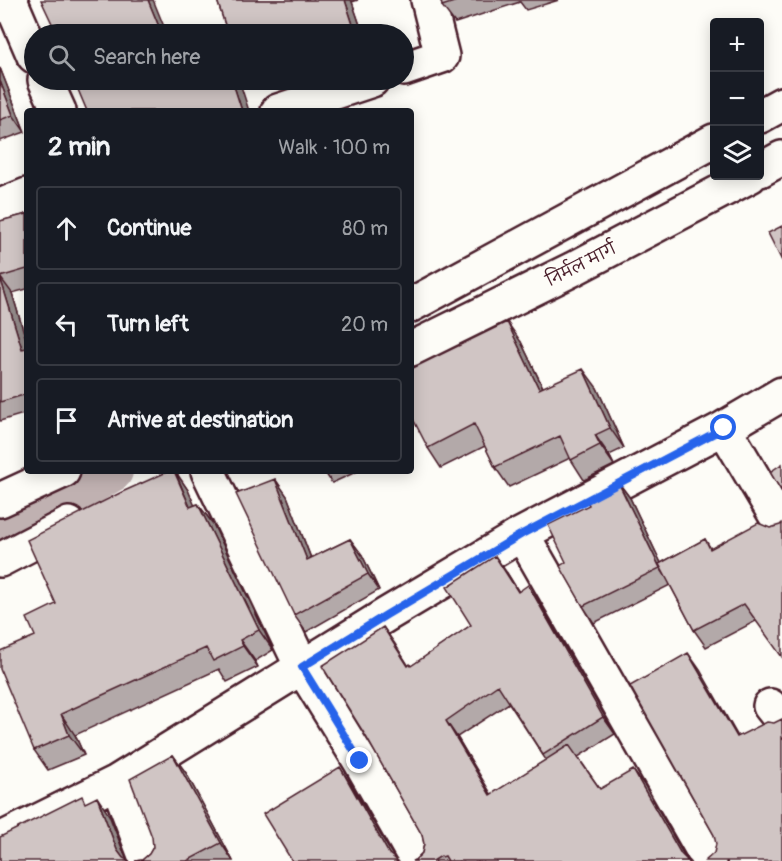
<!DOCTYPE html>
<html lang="en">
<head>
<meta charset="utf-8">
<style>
  :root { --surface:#171b24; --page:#242831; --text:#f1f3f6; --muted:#9ea1a6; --line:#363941 }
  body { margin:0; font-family:Pangolin,"Playpen Sans Deva",sans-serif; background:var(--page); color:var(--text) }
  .controls { position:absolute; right:18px; top:18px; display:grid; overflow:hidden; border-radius:6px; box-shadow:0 3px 15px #0003 }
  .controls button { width:54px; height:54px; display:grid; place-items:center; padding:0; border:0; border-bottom:2px solid var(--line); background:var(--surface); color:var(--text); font:30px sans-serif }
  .stop { position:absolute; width:18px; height:18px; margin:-14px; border:4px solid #2563eb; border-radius:50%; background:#fff }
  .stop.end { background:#2563eb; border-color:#fff; box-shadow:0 2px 6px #0008 }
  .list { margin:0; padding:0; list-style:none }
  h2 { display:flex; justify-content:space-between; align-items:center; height:78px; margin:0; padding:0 24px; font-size:26px }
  h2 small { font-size:20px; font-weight:400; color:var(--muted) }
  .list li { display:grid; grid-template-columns:39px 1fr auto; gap:18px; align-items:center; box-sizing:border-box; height:84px; margin:0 12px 12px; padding:0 12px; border:2px solid var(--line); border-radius:6px }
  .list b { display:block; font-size:22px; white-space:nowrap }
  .list em { font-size:20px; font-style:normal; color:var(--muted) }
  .icon { flex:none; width:33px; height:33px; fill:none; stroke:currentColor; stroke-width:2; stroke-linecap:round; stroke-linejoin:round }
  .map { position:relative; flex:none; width:782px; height:861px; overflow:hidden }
  .search { position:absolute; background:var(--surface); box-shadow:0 3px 15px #0003; left:24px; top:24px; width:390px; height:66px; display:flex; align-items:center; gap:15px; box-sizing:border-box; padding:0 21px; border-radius:33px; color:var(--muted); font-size:22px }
  .panel { position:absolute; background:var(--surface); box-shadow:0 3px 15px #0003; left:24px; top:108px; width:390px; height:366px; border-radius:6px }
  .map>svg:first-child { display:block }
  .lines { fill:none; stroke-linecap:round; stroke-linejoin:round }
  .canal { stroke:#c0b1b1; stroke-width:42 }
  .minor-casing { stroke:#4a1f2b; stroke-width:38 }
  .minor { stroke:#fdfcf7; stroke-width:33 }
  .wall { fill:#b3a9a9; stroke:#4a1f2b; stroke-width:1.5; fill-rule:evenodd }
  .shaded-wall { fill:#928a89; stroke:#4a1f2b; stroke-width:1.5 }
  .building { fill:#d0c5c4; stroke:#4a1f2b; stroke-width:1.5 }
  .route { stroke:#2563eb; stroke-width:8 }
  .labels { text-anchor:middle; stroke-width:5; stroke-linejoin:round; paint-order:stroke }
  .street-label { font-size:16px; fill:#4a1f2b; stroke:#fdfcf7 }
</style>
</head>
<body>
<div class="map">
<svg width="782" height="861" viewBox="0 0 782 861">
  <rect width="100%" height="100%" fill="#fdfcf7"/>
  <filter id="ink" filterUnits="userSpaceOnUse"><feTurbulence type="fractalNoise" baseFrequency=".0167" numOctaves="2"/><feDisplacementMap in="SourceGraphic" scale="12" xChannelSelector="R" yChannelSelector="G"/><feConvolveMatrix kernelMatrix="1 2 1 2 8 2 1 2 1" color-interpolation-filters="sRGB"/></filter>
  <g filter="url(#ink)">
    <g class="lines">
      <path class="canal" d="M0,531L65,499L112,471"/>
      <defs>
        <path id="minor" d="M10,0L34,56
          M404,69L442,56L428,0
          M45,80L59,111
          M278,111L372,80
          M760,116L782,104
          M760,170L782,158
          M0,206L27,195
          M411,305L714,141
          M411,349L573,269L750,176
          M724,428L782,526
          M208,471L302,667L360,761L417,861
          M0,500L63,471
          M522,534L709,861
          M0,560L69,524
          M770,706L782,721
          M117,782L147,861
          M0,840L117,782L386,615L522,534L724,428L782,394"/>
      </defs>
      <use href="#minor" class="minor-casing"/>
      <use href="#minor" class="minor"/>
    </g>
    <path class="wall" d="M217,0H358L352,2L363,34H228Z
      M441,0H559L526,10L520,2L455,23L442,6Z
      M0,68L25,132L0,141Z
      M27,214V289L12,293L27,343V413L0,421V221Z
      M521,342L543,387L597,388L624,448L609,455L614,465L584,480L570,458L509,487L495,467L485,446L441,468L428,448Z
      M175,471L188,490L194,505L198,504L213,524L273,650L255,661L258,667L227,682L219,669L75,735L84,755L48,770L34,750L35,636L56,604Z
      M324,471H358L332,483Z
      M275,479L287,496L311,558L350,539L362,555L379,590L306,632L294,615Z
      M618,482L630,498L661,563L705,539L756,621L706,647L694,630L670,585L594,623L583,606L566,562L589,505Z
      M507,573L518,591L539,602L615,734L578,757L600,789L645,786L686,859L690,861H412L415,860L422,853L424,844L383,627L408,665L411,666L471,625ZM509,703L546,760L491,795L457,737Z
      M173,755L186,773L233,861H135L142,860L149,854L153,847Z"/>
    <path class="shaded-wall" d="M148,0H153L154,2L167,34H162Z
      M345,0H351L352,2L363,34H356Z
      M0,68L25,132L13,115L0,81Z
      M232,80H239L249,111H242Z
      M0,277L12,293L27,343V355L22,349Z
      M507,322L521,342L553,409L539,389Z
      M583,369L597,388L624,448L610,428Z
      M595,435L609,455L614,465L600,445Z
      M175,471L188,490L204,527L190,507Z
      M275,479L287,496L318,577L307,560Z
      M618,482L630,498L671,584L660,568Z
      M198,504L213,524L273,650L259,630Z
      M350,539L362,555L379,590L368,574Z
      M495,556L507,573L529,608L518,592Z
      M528,585L539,602L615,734L603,717Z
      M383,627L395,644L419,683L408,666Z
      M240,640L255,661L258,667L243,646Z
      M688,653L700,670L748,754L737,737Z
      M61,714L75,735L84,755L69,735Z
      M446,721L457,737L502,812L490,795Z
      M173,755L186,773L233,861L221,843Z
      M340,767L351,784L396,861L389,854Z
      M633,770L645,786L687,861L681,854Z
      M97,797L109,815L127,861H125L117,850Z"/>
    <path class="building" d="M41,0H148L162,34H57Z
      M217,0H345L356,34H297L295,28L275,34H228Z
      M441,0H460L442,6Z
      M74,80H232L242,111H87Z
      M0,81L13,115L0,120Z
      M27,214V269L0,277L22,349L27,348V394L0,402V221Z
      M782,226V261L768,233Z
      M507,322L539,389L583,369L610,428L595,435L600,445L571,460L560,436L495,467L474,424L428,448L411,415V369Z
      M782,464V492L770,472Z
      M169,471H174L190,507L198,504L259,630L240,640L243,646L213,661L206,648L61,714L69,735L34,750L0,669V651L35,636L27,618L56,604L27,540L122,492Z
      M275,479L307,560L350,539L368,574L294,615L236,494Z
      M618,482L660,568L583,606L560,566L566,562L548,525L589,505L586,500L588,498Z
      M758,523L770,528L780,525L782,523V657L744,604L694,630L659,564L705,539L710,549Z
      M495,556L518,592L528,585L603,717L543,755L498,685L446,721L490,795L569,745L600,789L633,770L681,854L687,860L690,861H448L445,856L442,857L441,856L433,861H412L415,860L422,853L424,844L422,835L365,735L322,666L383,627L408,666L410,664L411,666L471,625L447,587Z
      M688,653L737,737L767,722L774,723L782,719V861H705L714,853L716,844L714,835L630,686Z
      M173,755L221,843L187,861H135L142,860L149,854L153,847L152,837L130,779Z
      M340,767L389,854L398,861H292L263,814Z
      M82,796L85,803L97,797L117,850L123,858L130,861H0V837Z"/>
  </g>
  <g class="lines" filter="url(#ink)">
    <path class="route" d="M360,761L302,667L386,615L522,534L724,428"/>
  </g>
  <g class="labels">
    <g class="street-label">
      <text transform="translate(581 264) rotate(-27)" y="6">निर्मल मार्ग</text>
    </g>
  </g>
</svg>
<div class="controls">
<button>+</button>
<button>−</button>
<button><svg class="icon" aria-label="layers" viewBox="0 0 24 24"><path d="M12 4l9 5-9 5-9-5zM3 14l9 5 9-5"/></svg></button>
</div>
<div class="stop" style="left:724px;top:428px"></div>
<div class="stop end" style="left:360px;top:761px"></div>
<div class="search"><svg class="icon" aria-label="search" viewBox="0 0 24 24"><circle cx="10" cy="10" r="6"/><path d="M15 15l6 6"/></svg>Search here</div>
<section class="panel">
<h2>2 min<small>Walk · 100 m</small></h2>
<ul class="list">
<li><svg class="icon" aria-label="ahead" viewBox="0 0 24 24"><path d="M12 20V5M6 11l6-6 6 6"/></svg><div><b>Continue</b></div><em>80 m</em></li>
<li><svg class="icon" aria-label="left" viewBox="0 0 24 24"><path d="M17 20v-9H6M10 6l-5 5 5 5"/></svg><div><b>Turn left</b></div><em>20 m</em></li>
<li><svg class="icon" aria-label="arrive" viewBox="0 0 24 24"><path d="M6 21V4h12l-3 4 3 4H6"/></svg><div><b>Arrive at destination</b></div></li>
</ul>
</section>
</div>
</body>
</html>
